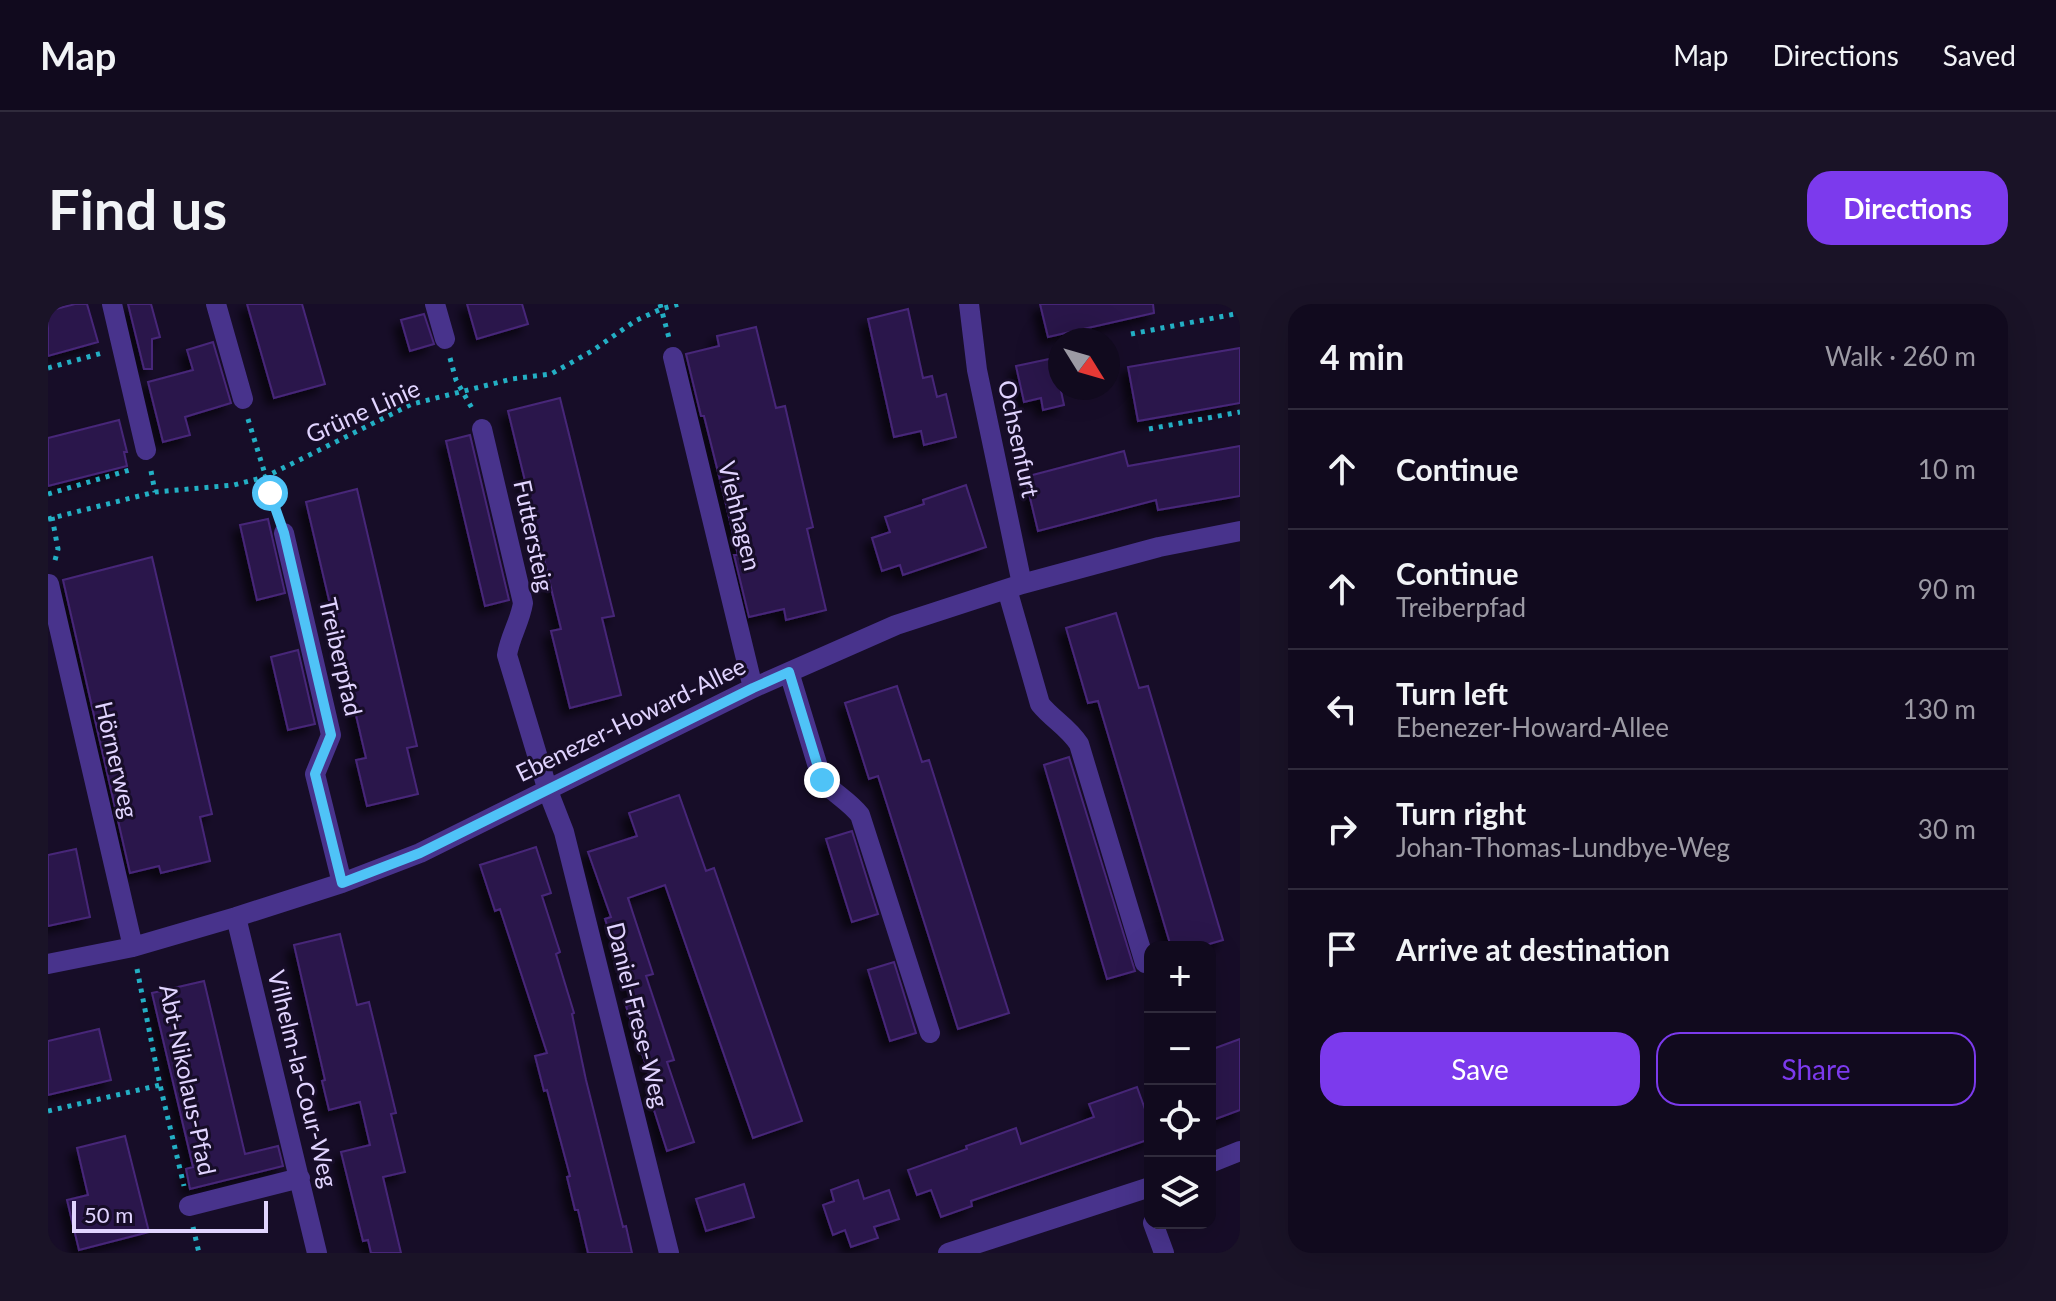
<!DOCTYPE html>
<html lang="en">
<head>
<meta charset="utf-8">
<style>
  :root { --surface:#110a1e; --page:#1a1327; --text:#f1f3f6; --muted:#9c9aa4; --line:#302b3c; --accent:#7c3aed }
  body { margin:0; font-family:Lato,sans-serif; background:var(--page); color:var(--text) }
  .controls { position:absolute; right:24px; bottom:24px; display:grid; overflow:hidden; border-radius:16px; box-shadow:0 8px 32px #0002 }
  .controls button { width:72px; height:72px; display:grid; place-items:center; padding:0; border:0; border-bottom:2px solid var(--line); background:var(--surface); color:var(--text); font:40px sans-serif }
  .compass { position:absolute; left:1000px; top:24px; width:72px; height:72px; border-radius:50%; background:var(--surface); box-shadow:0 8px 32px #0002; rotate:127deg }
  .scale { position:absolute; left:24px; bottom:20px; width:196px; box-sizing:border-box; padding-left:8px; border:4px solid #e1d4ff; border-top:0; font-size:22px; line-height:28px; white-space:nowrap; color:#e1d4ff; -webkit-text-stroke:6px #170d28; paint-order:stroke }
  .stop { position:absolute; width:24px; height:24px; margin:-18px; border:6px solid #4fc3f7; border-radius:50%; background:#fff }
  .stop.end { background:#4fc3f7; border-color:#fff; box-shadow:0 2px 8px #0008 }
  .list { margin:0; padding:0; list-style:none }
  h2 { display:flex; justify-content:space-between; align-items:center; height:104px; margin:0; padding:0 32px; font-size:34px }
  h2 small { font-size:26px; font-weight:400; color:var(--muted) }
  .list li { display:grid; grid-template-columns:52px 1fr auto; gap:24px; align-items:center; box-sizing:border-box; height:120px; padding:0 32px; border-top:2px solid var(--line) }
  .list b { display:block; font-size:30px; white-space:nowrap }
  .list p { margin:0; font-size:26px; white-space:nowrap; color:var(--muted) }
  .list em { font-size:26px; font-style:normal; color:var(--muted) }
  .actions { display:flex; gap:16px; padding:24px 32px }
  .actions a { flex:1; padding:18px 0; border:2px solid var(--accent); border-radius:24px; text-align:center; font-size:28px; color:var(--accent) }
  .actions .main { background:var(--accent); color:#fff }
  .icon { flex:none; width:44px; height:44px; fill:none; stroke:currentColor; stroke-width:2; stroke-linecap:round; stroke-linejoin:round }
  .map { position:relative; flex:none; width:1192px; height:949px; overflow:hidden; border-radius:24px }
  header { display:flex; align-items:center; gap:48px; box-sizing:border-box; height:112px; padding:0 40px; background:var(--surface); border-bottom:2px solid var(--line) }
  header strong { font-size:38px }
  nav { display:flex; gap:44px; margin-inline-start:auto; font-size:28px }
  .intro { display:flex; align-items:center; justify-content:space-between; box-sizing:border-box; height:192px; padding:0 48px }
  h1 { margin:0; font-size:56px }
  .button { padding:20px 36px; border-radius:24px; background:var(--accent); color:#fff; font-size:28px; font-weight:700 }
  main { display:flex; gap:48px; padding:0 48px }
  aside { flex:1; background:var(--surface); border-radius:24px; box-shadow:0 8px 32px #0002 }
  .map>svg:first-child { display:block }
  .building { fill:#2c174b; stroke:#472779; stroke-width:2; filter:url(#shadow) }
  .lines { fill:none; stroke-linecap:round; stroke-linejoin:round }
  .path { stroke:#23afc4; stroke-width:5; stroke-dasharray:4 6; stroke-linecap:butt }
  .minor { stroke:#48338c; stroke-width:20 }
  .route { stroke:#4fc3f7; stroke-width:10 }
  .labels { text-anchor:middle; stroke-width:6; stroke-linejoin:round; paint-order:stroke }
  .street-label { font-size:24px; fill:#e1d4ff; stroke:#170d28 }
</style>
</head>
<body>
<header>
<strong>Map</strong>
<nav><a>Map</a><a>Directions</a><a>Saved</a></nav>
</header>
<div class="intro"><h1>Find us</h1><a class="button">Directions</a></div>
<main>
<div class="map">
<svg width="1192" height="949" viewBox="0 0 1192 949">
  <defs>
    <filter id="shadow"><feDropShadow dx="-7" dy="7" stdDeviation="4" flood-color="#0009"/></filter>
  </defs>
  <rect width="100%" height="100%" fill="#170d28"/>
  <path class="building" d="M27,0H39L50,38L0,52V7Z
    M80,0H103L112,33L104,35V65H96Z
    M199,0H254L277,80L226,94Z
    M419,0H474L480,20L429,35Z
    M992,0H1105L1106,9L1000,33Z
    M860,5L875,74L884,72L889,93L898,90L908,133L876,141L873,127L846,133L820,15Z
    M376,10L386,40L362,47L353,16Z
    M708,23L728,104L737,102L765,223L759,225L778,306L738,316L736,305L701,313L686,251H690L676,192L656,112H653L638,50L671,42L669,32Z
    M165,38L183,99L137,113L142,131L115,138L100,78L145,66L139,46Z
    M1192,44V99L1090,117L1080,63Z
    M1006,54L1016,101L995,106L993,94L976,98L968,62Z
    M512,94L566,312L554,314L573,391L522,404L503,327L513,325L460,107Z
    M71,116L79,148H76L79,162L0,182V134Z
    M422,131L461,296L437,302L398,137Z
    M1192,142V192L1110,206L1108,196L990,227L977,173L1076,147L1080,162Z
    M918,181L938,243L855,271L852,261L834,267L824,234L842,228L837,213L876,200L875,196Z
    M309,185L369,442L359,444L370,490L319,502L308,456L318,454L258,198Z
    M220,215L237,289L209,296L192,221Z
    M104,253L164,510L152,513L162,557L113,569L111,562L82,569L15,276Z
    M1068,309L1091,384L1100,382L1175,636L1151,643H1123L1050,397L1040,399L1018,324Z
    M250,346L267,420L240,426L223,353Z
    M849,382L874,458L881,456L961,709L910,725L830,472L821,475L797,399Z
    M1021,453L1087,667L1059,675L996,461Z
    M631,491L658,567L666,564L754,817L705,834L617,581L580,594L605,670L598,672L626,756L619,758L646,838L619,847L599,784L605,782L578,702L585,700L557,615L563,613L540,548L589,532L581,509Z
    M804,527L830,610L804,618L778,535Z
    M488,543L503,589L494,592L512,648L508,650L526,709L524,710L538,776L575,923L578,922L584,949H540L530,906H527L519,873L522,872L499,786L496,787L487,752L499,749L452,605L447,607L432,561Z
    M28,545L42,613L0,622V551Z
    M292,630L309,701L321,698L348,809L343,810L357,868L335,873L353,949H323L320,936L315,937L293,848L322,841L312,798L281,806L274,777L277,776L246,641Z
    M846,658L868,729L842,737L820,666Z
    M156,677L197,850L230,842L235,862L142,885L138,865L145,863L104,689Z
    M51,725L63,776L0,791V737Z
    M1192,735V806L1162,817V746Z
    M1089,783L1102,819V835L923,897L924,902L893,913L883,886L869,891L860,866L919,845L918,842L968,824L973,840L1046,813L1041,800Z
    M77,832L101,928L31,946L19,896L40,891L29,844Z
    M810,876L816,895L841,886L851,915L826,923L830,934L803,943L797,926L785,931L775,901L786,897L783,886Z
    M696,880L706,913L658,927L648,895Z"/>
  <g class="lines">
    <path class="path" d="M612,0L621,34
      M1083,30L1192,9
      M402,54L408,76L425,106
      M0,64L54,49
      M200,115L229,209
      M1101,125L1192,108
      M103,167L107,188
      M0,190L85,165
      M4,213L10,245L6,260
      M0,215L107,188L186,181L217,173L364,100L464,75L503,70L544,47L587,17L613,5L631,0
      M89,665L112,781L136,882
      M0,807L112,781
      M145,923L151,949"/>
    <path class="minor" d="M64,0L98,146
      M168,0L195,95
      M387,0L397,35
      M921,0L929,66L974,280
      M625,53L705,384
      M434,125L475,299C472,318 462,332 459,351L500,487L516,528L621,949
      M236,229L283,431L267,470L294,579
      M1,280L85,643
      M959,285L992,400C1005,416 1019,422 1031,440L1097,659
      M741,368L774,476C786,490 800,496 812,511L882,729
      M188,613L269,949
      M0,660L85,643L188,613L294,579L372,549L705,384L848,321L974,280L1111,243L1192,227
      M1162,859L1192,847
      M141,902L252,874
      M1105,919L1116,949
      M900,949L1102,883"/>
  </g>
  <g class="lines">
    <path class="route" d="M222,189L236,229L283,431L267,470L294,579L372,549L705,384L741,368L774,476"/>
  </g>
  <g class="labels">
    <g class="street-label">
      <text transform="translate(315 108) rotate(-24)" y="8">Grüne Linie</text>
      <text transform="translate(970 135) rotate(78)" y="8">Ochsenfurt</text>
      <text transform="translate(691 212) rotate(76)" y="8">Viehhagen</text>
      <text transform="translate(485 232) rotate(78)" y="8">Futtersteig</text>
      <text transform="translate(292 353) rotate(77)" y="8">Treiberpfad</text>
      <text transform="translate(583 416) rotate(-26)" y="8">Ebenezer-Howard-Allee</text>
      <text transform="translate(68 456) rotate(77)" y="8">Hörnerweg</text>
      <text transform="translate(589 711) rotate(76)" y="8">Daniel-Frese-Weg</text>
      <text transform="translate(254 775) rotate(76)" y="8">Vilhelm-la-Cour-Weg</text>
      <text transform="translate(139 776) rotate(78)" y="8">Abt-Nikolaus-Pfad</text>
    </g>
  </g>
</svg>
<div class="controls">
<button>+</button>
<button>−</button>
<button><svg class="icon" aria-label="locate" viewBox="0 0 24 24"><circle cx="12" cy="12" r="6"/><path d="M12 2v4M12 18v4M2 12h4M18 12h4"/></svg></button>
<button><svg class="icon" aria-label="layers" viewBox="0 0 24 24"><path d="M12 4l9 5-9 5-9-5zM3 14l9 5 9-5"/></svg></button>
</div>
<svg class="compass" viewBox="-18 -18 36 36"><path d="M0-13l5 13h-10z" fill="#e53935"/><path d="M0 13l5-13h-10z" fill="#9c9aa4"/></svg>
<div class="scale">50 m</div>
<div class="stop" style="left:222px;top:189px"></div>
<div class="stop end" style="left:774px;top:476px"></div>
</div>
<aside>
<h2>4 min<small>Walk · 260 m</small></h2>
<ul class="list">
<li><svg class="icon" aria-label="ahead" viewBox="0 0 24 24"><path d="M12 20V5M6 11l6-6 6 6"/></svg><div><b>Continue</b></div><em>10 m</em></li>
<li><svg class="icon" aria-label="ahead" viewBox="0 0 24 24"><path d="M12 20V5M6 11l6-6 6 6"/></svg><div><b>Continue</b><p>Treiberpfad</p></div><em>90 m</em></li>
<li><svg class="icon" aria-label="left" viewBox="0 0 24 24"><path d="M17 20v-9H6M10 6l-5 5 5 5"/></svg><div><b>Turn left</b><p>Ebenezer-Howard-Allee</p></div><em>130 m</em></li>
<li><svg class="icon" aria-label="right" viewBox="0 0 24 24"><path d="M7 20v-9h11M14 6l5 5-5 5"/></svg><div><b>Turn right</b><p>Johan-Thomas-Lundbye-Weg</p></div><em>30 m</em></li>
<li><svg class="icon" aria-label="arrive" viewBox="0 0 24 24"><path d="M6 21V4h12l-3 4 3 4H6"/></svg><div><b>Arrive at destination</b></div></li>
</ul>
<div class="actions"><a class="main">Save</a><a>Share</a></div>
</aside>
</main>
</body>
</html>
